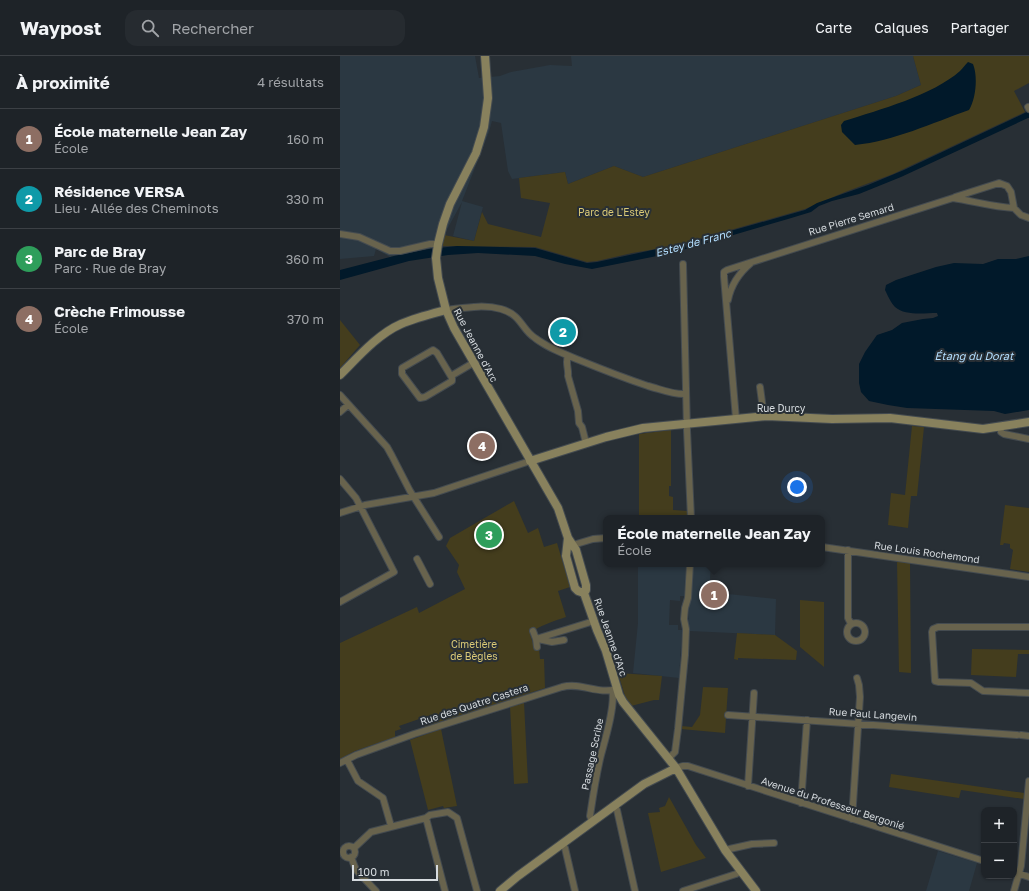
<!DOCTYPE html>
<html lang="fr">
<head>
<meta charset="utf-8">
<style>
  :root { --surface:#1e2328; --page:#262b30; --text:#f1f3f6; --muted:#a1a4a8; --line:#3c4045; --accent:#bca0f2 }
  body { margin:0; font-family:"Golos Text",sans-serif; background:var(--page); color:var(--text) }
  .controls { position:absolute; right:12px; bottom:12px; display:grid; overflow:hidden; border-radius:8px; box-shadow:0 1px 3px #0004 }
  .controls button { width:36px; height:36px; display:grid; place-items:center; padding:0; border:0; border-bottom:1px solid var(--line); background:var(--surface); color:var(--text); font:20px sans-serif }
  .scale { position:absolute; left:12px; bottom:10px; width:86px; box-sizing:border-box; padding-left:4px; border:2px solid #d6dbdf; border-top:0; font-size:11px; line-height:14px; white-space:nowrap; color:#d6dbdf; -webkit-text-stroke:3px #282f35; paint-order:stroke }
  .you { position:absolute; left:457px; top:431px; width:14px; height:14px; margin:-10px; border:3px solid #fff; border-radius:50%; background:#1a73e8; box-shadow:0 0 0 6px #1a73e833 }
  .badge { display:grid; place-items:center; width:26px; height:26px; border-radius:50%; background:var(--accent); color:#fff; font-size:13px; font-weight:700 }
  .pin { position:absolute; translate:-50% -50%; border:2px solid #fff; box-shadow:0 1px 4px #0006 }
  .popup { position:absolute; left:263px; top:459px; width:222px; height:52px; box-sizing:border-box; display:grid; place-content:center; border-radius:8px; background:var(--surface); filter:drop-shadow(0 1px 3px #0005); font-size:13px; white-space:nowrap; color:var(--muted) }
  .popup b { font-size:15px; color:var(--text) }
  .popup::after { content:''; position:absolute; left:50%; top:100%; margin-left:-8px; border:8px solid transparent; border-top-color:var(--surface) }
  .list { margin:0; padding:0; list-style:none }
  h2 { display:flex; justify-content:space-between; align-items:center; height:52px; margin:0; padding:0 16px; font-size:17px }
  h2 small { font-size:13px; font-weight:400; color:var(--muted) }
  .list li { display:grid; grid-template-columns:26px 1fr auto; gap:12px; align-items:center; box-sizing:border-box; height:60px; padding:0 16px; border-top:1px solid var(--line) }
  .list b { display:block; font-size:15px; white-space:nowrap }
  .list p { margin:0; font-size:13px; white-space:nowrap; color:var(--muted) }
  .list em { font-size:13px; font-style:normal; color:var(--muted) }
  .icon { flex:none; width:22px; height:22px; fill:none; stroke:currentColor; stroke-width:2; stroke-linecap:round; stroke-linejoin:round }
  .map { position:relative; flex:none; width:689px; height:835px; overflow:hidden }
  header { display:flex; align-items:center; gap:24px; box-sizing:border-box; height:56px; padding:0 20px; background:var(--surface); border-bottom:1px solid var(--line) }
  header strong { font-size:19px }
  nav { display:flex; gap:22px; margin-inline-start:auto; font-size:14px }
  .search { width:280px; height:36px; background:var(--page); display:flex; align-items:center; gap:10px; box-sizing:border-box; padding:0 14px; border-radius:12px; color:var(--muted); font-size:15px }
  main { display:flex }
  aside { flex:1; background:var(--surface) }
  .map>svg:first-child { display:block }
  .built { fill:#2b3842 }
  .green { fill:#443d1d }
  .water { fill:#01192a }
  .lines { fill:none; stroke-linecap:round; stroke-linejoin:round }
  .street-casing { stroke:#444b50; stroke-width:8 }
  .secondary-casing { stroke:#444b50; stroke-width:10 }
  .street { stroke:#68634d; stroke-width:6 }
  .secondary { stroke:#88815d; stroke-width:8 }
  .labels { text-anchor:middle; stroke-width:4; stroke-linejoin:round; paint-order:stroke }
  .park-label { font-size:10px; fill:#dac976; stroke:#282f35 }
  .street-label { font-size:10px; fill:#d6dbdf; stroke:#282f35 }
  .water-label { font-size:11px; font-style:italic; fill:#b2ddfd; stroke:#282f35 }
</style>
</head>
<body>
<header>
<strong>Waypost</strong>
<div class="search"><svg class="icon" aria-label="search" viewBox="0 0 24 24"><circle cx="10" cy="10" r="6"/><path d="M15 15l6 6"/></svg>Rechercher</div>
<nav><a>Carte</a><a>Calques</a><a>Partager</a></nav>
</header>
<main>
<aside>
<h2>À proximité<small>4 résultats</small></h2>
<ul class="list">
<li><span class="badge" style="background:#8d6e63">1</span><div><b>École maternelle Jean Zay</b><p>École</p></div><em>160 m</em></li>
<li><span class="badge" style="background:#0f9aa8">2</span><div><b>Résidence VERSA</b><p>Lieu · Allée des Cheminots</p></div><em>330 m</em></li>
<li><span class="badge" style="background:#2e9e5b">3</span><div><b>Parc de Bray</b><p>Parc · Rue de Bray</p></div><em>360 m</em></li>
<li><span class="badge" style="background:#8d6e63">4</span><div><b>Crèche Frimousse</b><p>École</p></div><em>370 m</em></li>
</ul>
</aside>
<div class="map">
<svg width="689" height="835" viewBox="0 0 689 835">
  <rect width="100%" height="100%" fill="#282f35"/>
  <path class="built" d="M0,0H135L139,22L160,20L171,16L210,9L232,10L231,0H573L581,29L556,40L303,121L274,110L228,128L225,116L172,123L168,115L161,67L152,65L149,76L122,145L143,151L134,185L113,180L122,146L104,179L102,190L50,201L36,193L34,200L0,203Z
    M298,508H346L344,540H340V545L330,544L329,569H338V574H342L339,622L293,617L298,567Z
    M352,508H371L369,536L436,543L435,579L350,575L348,569Z
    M598,795L637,807L629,835H586Z"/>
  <path class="green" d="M573,0H689V27L674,35L685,56L553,118L505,136L465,153L334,190L292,197L257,205L247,206L195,191L102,190L104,179L134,185L142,156L148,168L201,181L210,147L181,142L179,122L225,116L228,128L274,110L303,121L556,40L581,29Z
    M0,264L20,289L0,312Z
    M572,370L584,371L577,440H571L568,472L548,469L551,437L565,439Z
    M331,374V430H329V440L333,441V454L347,455V462H299V378Z
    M174,445L188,477L198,472L204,491L217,487L230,531L218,535L226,561C215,565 199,569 190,578L194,591L199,592L200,603H204L205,632L85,671L82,662L59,670L61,673L55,675V681L15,695L0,703V587L77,551L79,557L125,533L117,516L119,509L106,490L110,482Z
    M665,449L689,452V516L670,513L673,494L670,492V488L664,487L663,489H660Z
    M557,505L570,507L571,617L559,616Z
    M460,544L484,546V611L460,591Z
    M397,577L435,579L457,595L456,604L398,602V604L394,603Z
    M632,593L689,594V598H678L676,621L631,619Z
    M278,617L322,620L319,644H314L291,650L285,640Z
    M363,631L388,632L385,677L341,673V670L352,671L360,659Z
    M184,646L188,727L174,728L170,650Z
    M101,673L117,750L104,752L103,750L88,754L70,684Z
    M551,718L684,737V743L621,734L619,742L549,731Z
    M329,741L356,789L366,802L321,816L308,757L320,756L319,752L325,750Z"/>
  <path class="water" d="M628,6L633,8C638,20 636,43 629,54C592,67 554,85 515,89L502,76L501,69L504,65C539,54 593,39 620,15C623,12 625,9 628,6Z
    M689,55V62H688L561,121L519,138L492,145L479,150L471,156L448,163L332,197L252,213L225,208L195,200L138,197L108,199L69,205L0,224V214L54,200L89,193L117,190L195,192L247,207L257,206L317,193L334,191L465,154L477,147L528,129L564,114Z
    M689,200V354L665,358L654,355L567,352L548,349L529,345L521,336L519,327V308L525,296L537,279L552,274L562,267L583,263L593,262L598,260L597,257C584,257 565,260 555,251C551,247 548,240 545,234L546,229L556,224L596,211L614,207L643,208L658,203H676Z"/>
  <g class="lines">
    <defs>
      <path id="street" d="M688,51L689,53
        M615,141L659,127L667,130L671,136L674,152
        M0,178L19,181L50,195H60L90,188H98
        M343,208L347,374L351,462
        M388,244C391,229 399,217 411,207
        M106,254C124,252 143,248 161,253C182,259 181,273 195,282C208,292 224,298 239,304C261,313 284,322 308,330C320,333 333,339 346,338
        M93,294L97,297L112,322V325L85,341L80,342L62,318V312Z
        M228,300C225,307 229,313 228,320L238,355L239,367L242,371L246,387
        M111,320L133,307
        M420,331L424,361
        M0,339L47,391L52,400L70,435L99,481
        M0,356L8,349
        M396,363L384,221V216L387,214L613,142C633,145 653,151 674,152L681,159L689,162
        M660,370L661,376L664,378L689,383
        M0,423L16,442L54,516L0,546
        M0,457L25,449L94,437L190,405
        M233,489L253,483L266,482
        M482,491L689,521
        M508,494V562L511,568
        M77,503L90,528
        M507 576a9 9 0 1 1 18 0a9 9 0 1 1-18 0Z
        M689,571H598L593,573L592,576L595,625L599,626L631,627L643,635L689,637
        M193,575L196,583L197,591
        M196,583L254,565
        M198,583L212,586L224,584
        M388,659L677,679
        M681,679L689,680
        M329,702L335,696L338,673L345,599L346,573L344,563L345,552L348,542L350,508
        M7,704L18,725L43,742L51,770
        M0,707L16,699L74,678L222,631C242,626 257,639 278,633
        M336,712L343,710H348L644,805
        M408,730L414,637
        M461,747L467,664
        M274,749L277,754L295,835
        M86,762L90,759L108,756L117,762L137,835
        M512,763L520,641L519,629L517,622
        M252,765L250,760C253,740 256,719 261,699C265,684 276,648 272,634
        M222,787L225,792L235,835
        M3 796a6 6 0 1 1 12 0a6 6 0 1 1-12 0Z
        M14,792L31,776L86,762L105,835
        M385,794L412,788L434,787
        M11,801L16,814L36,835
        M674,816L689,821
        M343,835L396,818L401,815
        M674,835L681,810L689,725"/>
      <path id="secondary" d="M145,0L148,42L144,71L136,97L110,148L103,168L98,188L96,202L98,222L106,254L114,272L218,452L228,482L236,494L246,529V534L244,537L257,574L266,595L279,639L283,646L336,712L385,794L416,835
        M0,319C18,301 38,278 61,268C75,262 91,258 106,254
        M190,405L266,381L303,372L427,360L492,363L550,362L643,373L689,366
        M228,482L226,500L235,532L238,535L244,537
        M160,835L178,820L304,728L336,712"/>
    </defs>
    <use href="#street" class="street-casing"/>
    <use href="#secondary" class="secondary-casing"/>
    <use href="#street" class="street"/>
    <use href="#secondary" class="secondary"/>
  </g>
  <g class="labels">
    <g class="park-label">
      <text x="274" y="160">Parc de L'Estey</text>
      <text x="134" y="592">Cimetière<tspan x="134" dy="12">de Bègles</tspan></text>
    </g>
    <g class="street-label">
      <text transform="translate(511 163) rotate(-17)" y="4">Rue Pierre Semard</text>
      <text transform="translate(136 289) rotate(62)" y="4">Rue Jeanne d'Arc</text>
      <text x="441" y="356">Rue Durcy</text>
      <text transform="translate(587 496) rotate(8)" y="4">Rue Louis Rochemond</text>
      <text transform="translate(271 581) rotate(71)" y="4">Rue Jeanne d'Arc</text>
      <text transform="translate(134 648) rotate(-18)" y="4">Rue des Quatre Castera</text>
      <text transform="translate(533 658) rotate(4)" y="4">Rue Paul Langevin</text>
      <text transform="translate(252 698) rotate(-78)" y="4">Passage Scribe</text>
      <text transform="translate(493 747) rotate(18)" y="4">Avenue du Professeur Bergonié</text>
    </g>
    <g class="water-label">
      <text transform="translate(353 187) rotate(-15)" y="4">Estey de Franc</text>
      <text x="634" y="304">Étang du Dorat</text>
    </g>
  </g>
</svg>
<div class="controls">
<button>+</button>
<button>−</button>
</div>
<div class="scale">100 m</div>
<div class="you"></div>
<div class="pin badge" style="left:374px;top:539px;background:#8d6e63">1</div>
<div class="popup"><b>École maternelle Jean Zay</b>École</div>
<div class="pin badge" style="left:223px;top:276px;background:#0f9aa8">2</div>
<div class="pin badge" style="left:149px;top:479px;background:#2e9e5b">3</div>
<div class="pin badge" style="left:142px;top:390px;background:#8d6e63">4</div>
</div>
</main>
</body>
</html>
